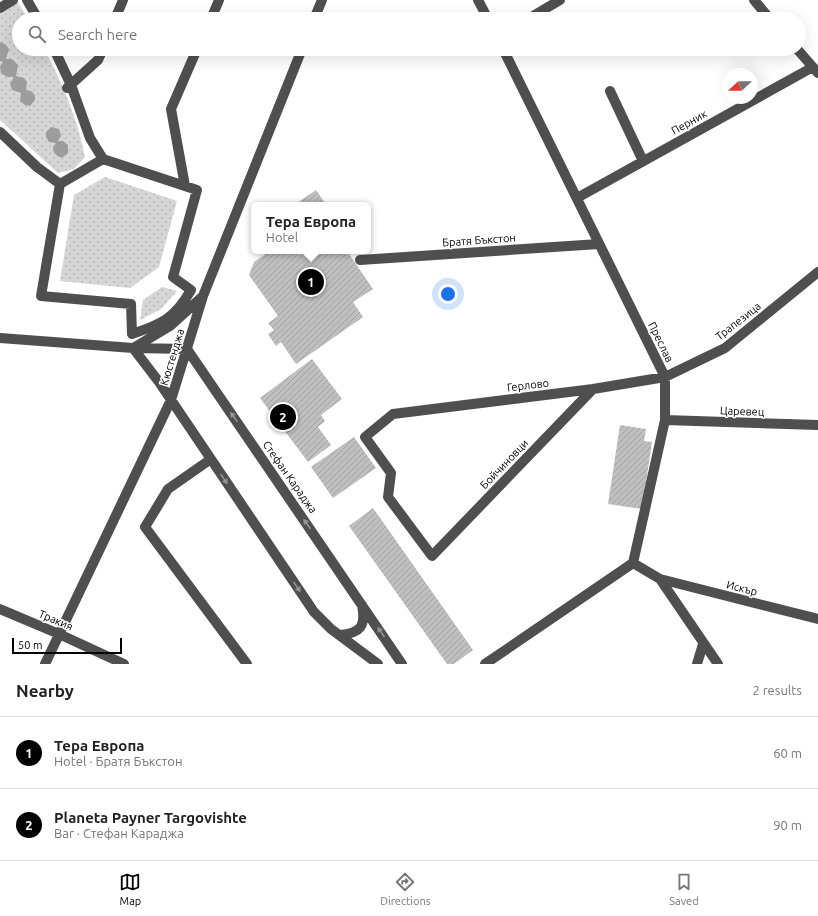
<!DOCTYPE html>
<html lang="en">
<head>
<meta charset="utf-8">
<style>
  :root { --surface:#fff; --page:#f2f2f2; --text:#222; --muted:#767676; --line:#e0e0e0; --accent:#000 }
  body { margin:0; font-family:Ubuntu,sans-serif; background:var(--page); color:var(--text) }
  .compass { position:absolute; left:722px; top:68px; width:36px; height:36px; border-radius:50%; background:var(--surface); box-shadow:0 4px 16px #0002; rotate:248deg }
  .scale { position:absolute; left:12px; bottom:10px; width:110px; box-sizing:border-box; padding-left:4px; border:2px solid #000; border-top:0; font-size:11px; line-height:14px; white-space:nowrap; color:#000; -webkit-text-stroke:3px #fff; paint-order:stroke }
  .you { position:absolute; left:448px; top:294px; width:14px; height:14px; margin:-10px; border:3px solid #fff; border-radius:50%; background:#1a73e8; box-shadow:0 0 0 6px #1a73e833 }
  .badge { display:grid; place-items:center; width:26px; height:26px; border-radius:50%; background:var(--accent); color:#fff; font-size:13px; font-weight:700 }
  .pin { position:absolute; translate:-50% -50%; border:2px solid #fff; box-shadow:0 1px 4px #0006 }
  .popup { position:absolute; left:251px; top:202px; width:120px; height:52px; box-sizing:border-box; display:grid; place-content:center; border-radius:6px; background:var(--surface); filter:drop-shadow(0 1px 3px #0005); font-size:13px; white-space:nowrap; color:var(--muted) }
  .popup b { font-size:15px; color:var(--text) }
  .popup::after { content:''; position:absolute; left:50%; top:100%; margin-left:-8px; border:8px solid transparent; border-top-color:var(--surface) }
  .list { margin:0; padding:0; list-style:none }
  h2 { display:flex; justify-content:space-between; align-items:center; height:52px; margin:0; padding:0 16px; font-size:17px }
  h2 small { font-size:13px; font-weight:400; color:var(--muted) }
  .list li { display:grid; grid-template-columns:26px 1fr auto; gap:12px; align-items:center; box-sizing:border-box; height:72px; padding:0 16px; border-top:1px solid var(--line) }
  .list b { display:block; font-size:15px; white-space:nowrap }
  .list p { margin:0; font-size:13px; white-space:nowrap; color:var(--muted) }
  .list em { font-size:13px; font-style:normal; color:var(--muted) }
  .icon { flex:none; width:22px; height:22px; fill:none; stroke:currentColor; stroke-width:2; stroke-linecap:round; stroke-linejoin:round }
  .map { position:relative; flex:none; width:818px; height:664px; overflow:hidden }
  .search { position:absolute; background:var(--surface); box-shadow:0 4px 16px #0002; left:12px; right:12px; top:12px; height:44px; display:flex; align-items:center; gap:10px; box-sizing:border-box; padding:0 14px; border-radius:22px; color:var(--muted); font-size:15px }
  .sheet { height:196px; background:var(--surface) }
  nav { display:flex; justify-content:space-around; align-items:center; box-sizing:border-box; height:56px; border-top:1px solid var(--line); background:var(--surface); font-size:11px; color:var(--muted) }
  nav a { display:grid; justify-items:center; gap:2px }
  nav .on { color:var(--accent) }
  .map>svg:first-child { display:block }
  .green { fill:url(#green-dots) }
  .water { fill:#9d9d9d }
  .building { fill:url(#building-hatch) }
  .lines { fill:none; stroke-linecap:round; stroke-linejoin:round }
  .minor { stroke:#4f4f4f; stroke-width:10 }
  .oneway { fill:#959595 }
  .labels { text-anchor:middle; stroke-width:3; stroke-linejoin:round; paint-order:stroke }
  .street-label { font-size:11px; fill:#000; stroke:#fff }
</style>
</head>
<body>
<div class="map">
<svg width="818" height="664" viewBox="0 0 818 664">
  <defs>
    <pattern id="green-dots" width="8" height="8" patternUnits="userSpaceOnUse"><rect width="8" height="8" fill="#d6d6d6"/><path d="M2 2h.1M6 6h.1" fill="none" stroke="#b6b6b6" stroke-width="1.8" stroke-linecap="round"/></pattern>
    <pattern id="building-hatch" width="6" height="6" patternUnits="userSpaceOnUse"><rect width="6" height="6" fill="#bfbfbf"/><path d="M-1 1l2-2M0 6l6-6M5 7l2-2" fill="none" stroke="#a2a2a2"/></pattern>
  </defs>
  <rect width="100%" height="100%" fill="#fff"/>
  <path class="green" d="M17,1L28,19H19V49H44C62,82 78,120 85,157L74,169L58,173L0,120V13Z
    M105,177L177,201L159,267L130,288L60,281L74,195Z
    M162,287L177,291L161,309L140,320L143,300Z"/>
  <path class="water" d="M0,42L5,44L9,49L6,59H12L18,65L16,76L24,78L27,82L26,90L31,91L35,95V100L30,106L25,105L20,101L21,93L12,90L10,84L14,77H7L1,73L0,66L3,62L0,61Z
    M51,127L59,129L61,136L58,141H63L68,145V153L63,157C57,158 53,153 53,147L56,143L49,142L46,137V132Z"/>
  <path class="building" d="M316,190L325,203L322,205H298L297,203Z
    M270,251H347L373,289L353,302L363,317L296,364L281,342L276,346L268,334L274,330L268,323L278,316L249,275L254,262Z
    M312,359L342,399L321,415L325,421L318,427L331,445L308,462L260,398Z
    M620,425L646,429L644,441L652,442L642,509L608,504Z
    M354,437L376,468L333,498L311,467Z
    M373,508L473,650L454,664H447L349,526Z"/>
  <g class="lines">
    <path class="minor" d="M27,0L38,19
      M478,0L488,19
      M754,0L770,19
      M0,8L13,0
      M115,19L123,0
      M211,19L219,0
      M314,19L322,0
      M528,19L560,0
      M54,49L71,85L90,138L103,159
      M503,49L665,377V420L633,563L660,579L718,664
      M797,49L818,73
      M67,88L98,60L103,49
      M610,91L643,161
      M0,132L37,167L60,184
      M103,159L197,190L173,277L191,290C175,318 162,324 132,334L131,304L41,296L60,184Z
      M185,186L171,109L197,49
      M577,198L813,67
      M360,260L599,244
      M0,338L133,348L187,349
      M135,347L170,326L202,297
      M133,348L159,382L314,612L331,629L378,664
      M187,349L402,664
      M593,389L432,556L388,497L391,473L365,437L393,414L593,389L665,377L725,348L818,272
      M665,420L818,425
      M211,459L168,489L145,527L247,664
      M660,579L818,619
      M0,609L59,634L124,664
      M340,635C361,633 366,626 362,605
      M45,664L171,400L203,296L302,49
      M485,664L633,563
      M697,664L703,644"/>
  </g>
  <defs><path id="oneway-solid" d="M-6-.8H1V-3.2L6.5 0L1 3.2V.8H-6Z"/></defs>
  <g class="oneway">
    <use href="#oneway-solid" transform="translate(234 417) rotate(-125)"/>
    <use href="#oneway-solid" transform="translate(224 479) rotate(56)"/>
    <use href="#oneway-solid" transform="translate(307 524) rotate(-125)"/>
    <use href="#oneway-solid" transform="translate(297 587) rotate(56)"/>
    <use href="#oneway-solid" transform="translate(381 632) rotate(-124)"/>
  </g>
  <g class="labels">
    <g class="street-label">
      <text transform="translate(689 122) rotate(-29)" y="4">Перник</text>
      <text transform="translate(479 240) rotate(-4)" y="4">Братя Бъкстон</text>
      <text transform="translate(738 321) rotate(-38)" y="4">Трапезица</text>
      <text transform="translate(661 342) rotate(64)" y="4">Преслав</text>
      <text transform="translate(172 357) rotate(-73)" y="4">Кюстенджа</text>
      <text transform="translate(528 385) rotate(-7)" y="4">Герлово</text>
      <text transform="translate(742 411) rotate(2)" y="4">Царевец</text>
      <text transform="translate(504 464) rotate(-46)" y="4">Бойчиновци</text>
      <text transform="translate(290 477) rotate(55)" y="4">Стефан Караджа</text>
      <text transform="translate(742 588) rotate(14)" y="4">Искър</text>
      <text transform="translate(56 620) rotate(23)" y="4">Тракия</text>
    </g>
  </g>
</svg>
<svg class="compass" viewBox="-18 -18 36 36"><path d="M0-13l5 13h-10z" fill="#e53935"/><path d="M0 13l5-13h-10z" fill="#767676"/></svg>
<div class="scale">50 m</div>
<div class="you"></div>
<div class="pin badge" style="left:311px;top:282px">1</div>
<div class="popup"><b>Тера Европа</b>Hotel</div>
<div class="pin badge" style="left:283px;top:417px">2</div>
<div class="search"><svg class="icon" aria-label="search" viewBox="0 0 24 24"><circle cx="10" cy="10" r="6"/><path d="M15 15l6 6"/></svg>Search here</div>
</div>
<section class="sheet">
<h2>Nearby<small>2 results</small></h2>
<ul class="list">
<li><span class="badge">1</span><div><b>Тера Европа</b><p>Hotel · Братя Бъкстон</p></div><em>60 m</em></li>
<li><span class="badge">2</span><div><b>Planeta Payner Targovishte</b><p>Bar · Стефан Караджа</p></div><em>90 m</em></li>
</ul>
</section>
<nav>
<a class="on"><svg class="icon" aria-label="map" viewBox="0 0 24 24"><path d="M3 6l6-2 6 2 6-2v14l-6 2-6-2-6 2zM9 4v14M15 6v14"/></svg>Map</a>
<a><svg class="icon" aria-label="directions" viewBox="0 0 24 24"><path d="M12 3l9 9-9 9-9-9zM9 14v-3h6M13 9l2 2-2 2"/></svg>Directions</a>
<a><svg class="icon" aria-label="saved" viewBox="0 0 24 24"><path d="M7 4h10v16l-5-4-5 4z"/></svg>Saved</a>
</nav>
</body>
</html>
